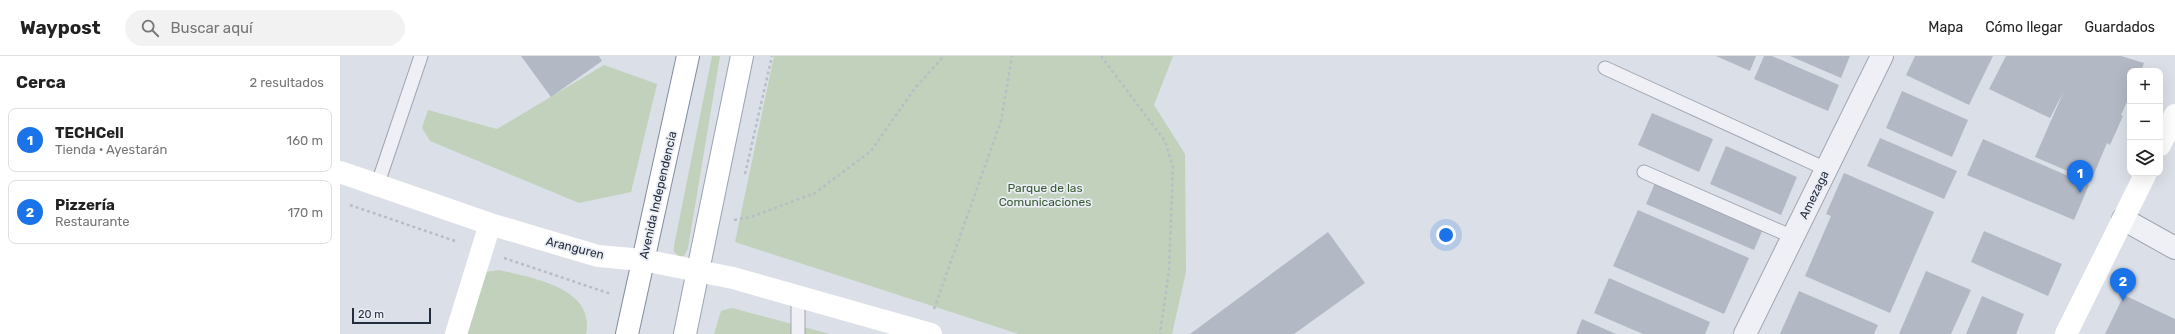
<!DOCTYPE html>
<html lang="es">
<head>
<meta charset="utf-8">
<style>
  :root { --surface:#fff; --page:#f2f2f2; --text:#222; --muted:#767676; --line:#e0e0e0; --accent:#1a73e8 }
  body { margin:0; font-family:Rubik,sans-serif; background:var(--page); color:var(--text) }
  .controls { position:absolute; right:12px; top:12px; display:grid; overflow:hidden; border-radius:8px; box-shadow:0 4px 16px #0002 }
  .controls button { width:36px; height:36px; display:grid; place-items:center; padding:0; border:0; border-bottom:1px solid var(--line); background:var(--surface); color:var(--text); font:20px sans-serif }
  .scale { position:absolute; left:12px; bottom:10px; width:79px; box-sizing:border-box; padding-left:4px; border:2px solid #242d3d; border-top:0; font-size:11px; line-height:14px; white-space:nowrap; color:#242d3d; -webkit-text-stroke:3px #eaeef4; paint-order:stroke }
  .you { position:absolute; left:1106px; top:179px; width:14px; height:14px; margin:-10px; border:3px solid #fff; border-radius:50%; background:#1a73e8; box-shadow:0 0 0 6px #1a73e833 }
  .badge { display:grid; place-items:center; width:26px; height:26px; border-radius:50%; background:var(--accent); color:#fff; font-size:13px; font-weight:700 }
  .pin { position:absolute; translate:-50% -33px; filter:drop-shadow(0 1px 2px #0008) }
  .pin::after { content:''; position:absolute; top:21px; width:14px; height:12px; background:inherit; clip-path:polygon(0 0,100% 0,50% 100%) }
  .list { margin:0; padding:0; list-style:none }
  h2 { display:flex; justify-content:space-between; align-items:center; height:52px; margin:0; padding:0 16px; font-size:17px }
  h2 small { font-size:13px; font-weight:400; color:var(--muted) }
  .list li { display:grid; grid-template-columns:26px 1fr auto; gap:12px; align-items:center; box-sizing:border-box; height:64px; margin:0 8px 8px; padding:0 8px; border:1px solid var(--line); border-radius:8px }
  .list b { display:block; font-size:15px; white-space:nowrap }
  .list p { margin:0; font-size:13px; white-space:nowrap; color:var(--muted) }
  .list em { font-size:13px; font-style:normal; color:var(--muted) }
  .icon { flex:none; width:22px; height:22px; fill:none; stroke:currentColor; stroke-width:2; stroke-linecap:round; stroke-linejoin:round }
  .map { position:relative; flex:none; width:1835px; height:278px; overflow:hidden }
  header { display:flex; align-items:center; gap:24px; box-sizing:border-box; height:56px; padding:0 20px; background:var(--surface); border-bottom:1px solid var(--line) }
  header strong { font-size:19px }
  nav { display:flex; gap:22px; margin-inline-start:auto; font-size:14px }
  .search { width:280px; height:36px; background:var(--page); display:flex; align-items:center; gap:10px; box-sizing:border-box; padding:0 14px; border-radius:22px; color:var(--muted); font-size:15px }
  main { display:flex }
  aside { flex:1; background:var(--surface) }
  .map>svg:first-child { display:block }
  .green { fill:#c1d1bb }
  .building { fill:#b2b9c4 }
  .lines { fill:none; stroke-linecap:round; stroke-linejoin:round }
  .lane-casing { stroke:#a0a6b1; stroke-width:15 }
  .street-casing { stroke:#a0a6b1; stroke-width:24 }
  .primary-casing { stroke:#99a4b3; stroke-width:24 }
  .highway-casing { stroke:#818d9e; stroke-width:24 }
  .path { stroke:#b9bdc5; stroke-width:2.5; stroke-dasharray:3 3; stroke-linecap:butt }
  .lane { stroke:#eef0f5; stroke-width:13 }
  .street { stroke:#eef0f5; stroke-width:22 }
  .secondary { stroke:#fff; stroke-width:22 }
  .primary { stroke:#fff; stroke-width:22 }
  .highway { stroke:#fff; stroke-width:22 }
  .labels { text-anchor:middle; stroke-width:3.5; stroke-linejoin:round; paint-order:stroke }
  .park-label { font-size:12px; fill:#385a30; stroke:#eaeef4 }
  .street-label { font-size:12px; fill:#242d3d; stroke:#eaeef4 }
</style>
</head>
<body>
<header>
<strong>Waypost</strong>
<div class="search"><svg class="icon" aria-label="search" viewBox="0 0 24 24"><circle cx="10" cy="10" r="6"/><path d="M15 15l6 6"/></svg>Buscar aquí</div>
<nav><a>Mapa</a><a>Cómo llegar</a><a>Guardados</a></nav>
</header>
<main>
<aside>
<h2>Cerca<small>2 resultados</small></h2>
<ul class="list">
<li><span class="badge">1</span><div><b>TECHCell</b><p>Tienda · Ayestarán</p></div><em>160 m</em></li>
<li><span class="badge">2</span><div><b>Pizzería</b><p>Restaurante</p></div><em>170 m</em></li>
</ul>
</aside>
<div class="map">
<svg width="1835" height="278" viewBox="0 0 1835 278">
  <rect width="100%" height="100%" fill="#dbdfe7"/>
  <path class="green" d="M372,0H380L348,192L344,200H339L334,196V190Z
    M434,0H833L814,49L845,98L846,216L832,278H679L395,186Z
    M264,9L317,28L291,136L239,147L90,85L82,72L88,54L157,73Z
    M159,214C192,222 256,232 246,278H123L146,216Z
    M392,252L490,278H374L381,255Z"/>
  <path class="building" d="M181,0H259L262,5L211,41Z
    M1376,0H1416L1410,15Z
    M1424,0H1432L1499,29L1488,55L1414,23Z
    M1450,0H1510L1501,22Z
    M1575,0H1653L1629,49L1566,19Z
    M1666,0H1781L1804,7L1801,15H1790V39L1781,59L1771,54L1783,60L1770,89L1767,87L1751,125L1695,101L1724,35L1710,62L1649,33Z
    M1562,35L1628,64L1612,101L1546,72Z
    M1312,57L1373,83L1359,116L1298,89Z
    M1540,82L1617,115L1604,143L1527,110Z
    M1643,83L1749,129L1734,164L1627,119Z
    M1386,90L1457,121L1441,159L1370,128Z
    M1504,117L1594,156L1550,257L1465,220L1491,160L1486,158Z
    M1315,127L1423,173L1414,194L1306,148Z
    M1298,154L1409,202L1384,258L1273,210Z
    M1644,175L1722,208L1708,240L1631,206Z
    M988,176L1025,227L954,278H850Z
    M1586,215L1631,234L1611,278H1559Z
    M1269,222L1370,266L1365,278H1303L1254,257Z
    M1459,235L1538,269L1534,278H1440Z
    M1784,239L1835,263V278H1765Z
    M1642,240L1684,258L1676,278H1626Z
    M1242,263L1276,278H1236Z"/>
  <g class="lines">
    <defs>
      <path id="lane" d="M1265,12L1486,113
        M1304,116L1453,181
        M37,130L81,0
        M458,278V240"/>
      <path id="street" d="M1783,163L1835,192
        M1405,278L1542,0"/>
      <path id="primary" d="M345,278L402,0"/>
      <path id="highway" d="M287,278L348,0"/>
    </defs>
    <use href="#lane" class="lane-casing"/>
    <use href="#street" class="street-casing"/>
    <use href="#primary" class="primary-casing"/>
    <use href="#highway" class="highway-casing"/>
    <path class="path" d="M761,0L825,85L833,111L829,214L820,278
      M405,118L432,0
      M10,149L118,186
      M394,164L411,161L475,137L531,95L575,32L604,0
      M164,202L271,238
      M594,253L661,65L672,0"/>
    <use href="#lane" class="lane"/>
    <use href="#street" class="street"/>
    <path class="secondary" d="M1820,89L1835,59
      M0,116L150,168L258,200L303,204L393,222L591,278
      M116,278L150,168
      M1726,278L1806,117"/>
    <use href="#primary" class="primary"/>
    <use href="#highway" class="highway"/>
  </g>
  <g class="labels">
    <g class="park-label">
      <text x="705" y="136">Parque de las<tspan x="705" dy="14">Comunicaciones</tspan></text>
    </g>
    <g class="street-label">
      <text transform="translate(318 139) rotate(-77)" y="4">Avenida Independencia</text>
      <text transform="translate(1474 139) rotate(-64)" y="4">Amezaga</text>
      <text transform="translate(235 192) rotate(14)" y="4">Aranguren</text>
    </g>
  </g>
</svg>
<div class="controls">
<button>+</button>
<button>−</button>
<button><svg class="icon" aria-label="layers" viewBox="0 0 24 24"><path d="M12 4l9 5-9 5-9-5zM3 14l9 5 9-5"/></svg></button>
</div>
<div class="scale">20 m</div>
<div class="you"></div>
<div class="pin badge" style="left:1740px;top:137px">1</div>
<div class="pin badge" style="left:1783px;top:245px">2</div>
</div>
</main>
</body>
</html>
